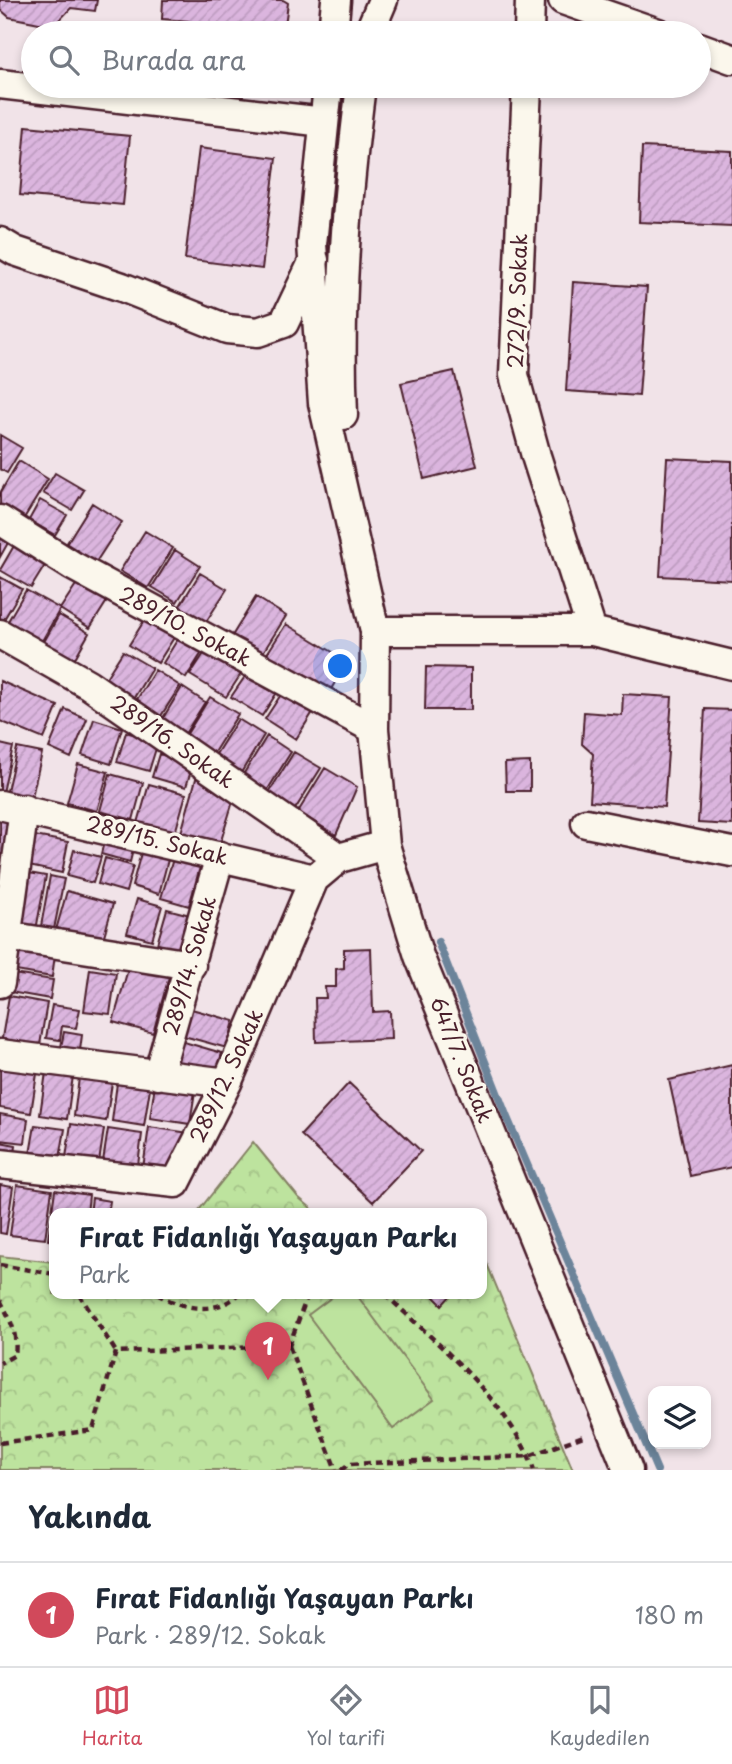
<!DOCTYPE html>
<html lang="tr">
<head>
<meta charset="utf-8">
<style>
  :root { --surface:#fff; --page:#f6f6f7; --text:#1f2937; --muted:#747a83; --line:#e0e1e3; --accent:#d1495b }
  body { margin:0; font-family:"Playpen Sans",sans-serif; background:var(--page); color:var(--text) }
  .controls { position:absolute; right:21px; bottom:21px; display:grid; overflow:hidden; border-radius:14px; box-shadow:0 4px 10px #0003 }
  .controls button { width:63px; height:63px; display:grid; place-items:center; padding:0; border:0; border-bottom:2px solid var(--line); background:var(--surface); color:var(--text); font:35px sans-serif }
  .you { position:absolute; left:341px; top:667px; width:24px; height:24px; margin:-18px; border:5px solid #fff; border-radius:50%; background:#1a73e8; box-shadow:0 0 0 10px #1a73e833 }
  .badge { display:grid; place-items:center; width:46px; height:46px; border-radius:50%; background:var(--accent); color:#fff; font-size:23px; font-weight:700 }
  .pin { position:absolute; translate:-50% -58px; filter:drop-shadow(0 2px 4px #0008) }
  .pin::after { content:''; position:absolute; top:37px; width:24px; height:21px; background:inherit; clip-path:polygon(0 0,100% 0,50% 100%) }
  .popup { position:absolute; left:49px; top:1208px; width:438px; height:91px; box-sizing:border-box; display:grid; place-content:center; border-radius:14px; background:var(--surface); filter:drop-shadow(0 2px 5px #0005); font-size:23px; white-space:nowrap; color:var(--muted) }
  .popup b { font-size:26px; color:var(--text) }
  .popup::after { content:''; position:absolute; left:50%; top:100%; margin-left:-14px; border:14px solid transparent; border-top-color:var(--surface) }
  .list { margin:0; padding:0; list-style:none }
  h2 { display:flex; justify-content:space-between; align-items:center; height:91px; margin:0; padding:0 28px; font-size:30px }
  h2 small { font-size:23px; font-weight:400; color:var(--muted) }
  .list li { display:grid; grid-template-columns:46px 1fr auto; gap:21px; align-items:center; box-sizing:border-box; height:105px; padding:0 28px; border-top:2px solid var(--line) }
  .list b { display:block; font-size:26px; white-space:nowrap }
  .list p { margin:0; font-size:23px; white-space:nowrap; color:var(--muted) }
  .list em { font-size:23px; font-style:normal; color:var(--muted) }
  .icon { flex:none; width:38px; height:38px; fill:none; stroke:currentColor; stroke-width:2; stroke-linecap:round; stroke-linejoin:round }
  .map { position:relative; flex:none; width:732px; height:1470px; overflow:hidden }
  .search { position:absolute; background:var(--surface); box-shadow:0 4px 10px #0003; left:21px; right:21px; top:21px; height:77px; display:flex; align-items:center; gap:18px; box-sizing:border-box; padding:0 24px; border-radius:38px; color:var(--muted); font-size:26px }
  .sheet { height:196px; background:var(--surface) }
  nav { display:flex; justify-content:space-around; align-items:center; box-sizing:border-box; height:98px; border-top:2px solid var(--line); background:var(--surface); font-size:19px; color:var(--muted) }
  nav a { display:grid; justify-items:center; gap:4px }
  nav .on { color:var(--accent) }
  .map>svg:first-child { display:block }
  .park { fill:url(#park-crowns); stroke:#848164; stroke-width:2 }
  .pitch { fill:#bde39e; stroke:#848164; stroke-width:2 }
  .lines { fill:none; stroke-linecap:round; stroke-linejoin:round }
  .stream { stroke:#6c849a; stroke-width:8 }
  .building { fill:url(#building-hatch); stroke:#4a1f2b; stroke-width:2 }
  .minor-casing { stroke:#4a1f2b; stroke-width:33 }
  .path { stroke:#4a1f2b; stroke-width:4.5; stroke-dasharray:7 5; stroke-linecap:butt }
  .minor { stroke:#fbf7ec; stroke-width:28 }
  .labels { text-anchor:middle; stroke-width:7; stroke-linejoin:round; paint-order:stroke }
  .street-label { font-size:21px; fill:#4a1f2b; stroke:#fbf7ec }
</style>
</head>
<body>
<div class="map">
<svg width="732" height="1470" viewBox="0 0 732 1470">
  <defs>
    <pattern id="park-crowns" width="20" height="18" patternUnits="userSpaceOnUse" patternTransform="scale(1.75)"><rect width="20" height="18" fill="#bde39e"/><path d="M2 6a3 3 0 1 1 6 0M12 15a3 3 0 1 1 6 0" fill="none" stroke="#a4c288"/></pattern>
    <pattern id="building-hatch" width="6" height="6" patternUnits="userSpaceOnUse" patternTransform="scale(1.75)"><rect width="6" height="6" fill="#dbb5de"/><path d="M-1 1l2-2M0 6l6-6M5 7l2-2" fill="none" stroke="#bd9bbf"/></pattern>
  </defs>
  <rect width="100%" height="100%" fill="#f1e3e8"/>
  <filter id="ink" filterUnits="userSpaceOnUse"><feTurbulence type="fractalNoise" baseFrequency=".0143" numOctaves="2"/><feDisplacementMap in="SourceGraphic" scale="14" xChannelSelector="R" yChannelSelector="G"/><feConvolveMatrix kernelMatrix="1 2 1 2 8 2 1 2 1" color-interpolation-filters="sRGB"/></filter>
  <g filter="url(#ink)">
    <path class="park" d="M253,1142L298,1197L318,1214H196Z
      M482,1252L573,1470H0V1256L54,1262V1294H481Z"/>
    <path class="pitch" d="M336,1294H356L434,1399L393,1429L308,1315Z"/>
    <g class="lines">
      <path class="stream" d="M438,942L506,1115L657,1470"/>
    </g>
    <path class="building" d="M0,0H97L95,11L71,8L54,26L9,17L0,9Z
      M163,0H283L288,3L284,33H187L188,21L162,19Z
      M26,126L130,136L123,205L20,195Z
      M642,147L732,151V226L639,222Z
      M199,148L276,158L262,269L185,259Z
      M573,282L647,287L639,396L566,391Z
      M454,371L477,466L424,479L401,383Z
      M0,435L22,448L7,473L0,469Z
      M667,458L732,461V580L660,576Z
      M19,461L48,479L23,520L0,506V493Z
      M55,473L84,490L72,510L43,493Z
      M40,500L67,515L55,535L29,520Z
      M92,503L122,522L94,565L65,546Z
      M0,527L13,534L0,557Z
      M145,531L173,548L148,588L120,571Z
      M15,544L47,562L31,588L0,570Z
      M175,550L200,566L177,602L152,587Z
      M200,573L227,589L204,625L178,609Z
      M0,577L22,589L0,626Z
      M79,580L109,598L90,628L60,609Z
      M26,590L60,609L38,648L4,628Z
      M256,597L286,616L262,654L232,636Z
      M149,613L178,631L158,663L129,645Z
      M59,615L89,633L70,667L40,649Z
      M286,624L341,657L340,674L327,696L265,657Z
      M182,632L206,646L186,678L163,663Z
      M123,651L152,668L129,706L100,687Z
      M205,652L241,674L226,697L190,675Z
      M426,667L471,668V710H425Z
      M155,670L180,686L157,722L133,706Z
      M246,675L276,694L262,716L231,697Z
      M0,681L58,706L44,739L0,721Z
      M182,687L205,702L183,737L160,723Z
      M282,693L313,712L296,739L265,719Z
      M623,694L672,697L664,807L590,801L593,754L582,744L584,712L622,715Z
      M210,697L238,714L213,754L185,737Z
      M65,709L87,719L71,758L49,748Z
      M705,709L732,710V825L698,823Z
      M94,719L122,728L111,764L82,755Z
      M238,719L264,735L239,776L213,759Z
      M126,732L158,742L149,771L117,762Z
      M267,736L291,752L265,794L241,778Z
      M0,744L13,747L2,797H0Z
      M17,748L42,753L31,801L6,795Z
      M294,752L321,768L294,811L268,794Z
      M159,754L193,764L186,787L152,777Z
      M530,762V791H506L505,763Z
      M78,764L108,772L97,811L67,803Z
      M325,768L357,787L336,835L298,812Z
      M110,774L143,783L133,820L100,811Z
      M197,775L234,798L220,844L181,833Z
      M149,784L186,794L175,833L138,823Z
      M0,812L19,816L11,857L0,855Z
      M29,835L68,842L62,873L24,865Z
      M105,838L134,846L130,862L101,854Z
      M142,849L169,856L159,894L132,886Z
      M74,850L101,857L93,883L67,876Z
      M105,858L133,866L126,892L98,884Z
      M173,859L200,867L189,906L161,898Z
      M29,873L46,876L36,930L19,927Z
      M50,876L64,879L53,934L40,932Z
      M67,891L113,904L102,943L56,930Z
      M137,899L162,906L152,940L127,933Z
      M167,909L190,915L180,950L157,944Z
      M371,948L373,1012L390,1011L391,1039L316,1042L315,998H326L325,987H336V969L344,968V949Z
      M14,949L55,955L52,977L10,970Z
      M130,962L170,973L153,1033L113,1022Z
      M90,969L116,973L110,1014L84,1011Z
      M13,974L53,980L50,999L10,992Z
      M9,996L47,1003L39,1051L1,1044Z
      M52,1005L80,1009L76,1028L62,1026L60,1040L46,1038Z
      M188,1008L234,1021L227,1048L180,1035Z
      M64,1032L82,1035L80,1050L61,1047Z
      M177,1040L222,1053L215,1077L170,1064Z
      M0,1062L38,1067L31,1113L0,1108Z
      M732,1065V1167L690,1176L669,1080Z
      M46,1072L73,1076L67,1119L40,1115Z
      M79,1078L112,1083L106,1121L74,1116Z
      M117,1083L150,1088L144,1126L112,1121Z
      M349,1083L421,1151L373,1202L301,1135Z
      M155,1085L195,1091L190,1124L150,1118Z
      M0,1114L28,1119L25,1143L0,1140Z
      M71,1124L104,1129L98,1169L65,1164Z
      M35,1125L65,1129L59,1164L29,1160Z
      M149,1127L196,1134L175,1173L143,1168Z
      M108,1129L142,1134L137,1173L102,1168Z
      M0,1142L16,1145L14,1161L0,1158Z
      M0,1185L13,1187L6,1234L0,1233Z
      M17,1185L52,1190L45,1239L10,1235Z
      M55,1190L89,1195L87,1214H54V1241L48,1240Z
      M92,1198L110,1201L108,1214H90Z
      M112,1210L131,1213L111,1214Z
      M431,1294H452L442,1305Z"/>
    <g class="lines">
      <defs>
        <path id="minor" d="M563,0L658,33
          M333,33L336,0
          M369,33L383,0
          M529,33L530,0
          M699,47L732,59
          M0,84L324,122
          M328,86L312,244L323,403L375,631L374,729L385,845L419,956L628,1470
          M527,86L514,375L536,456L592,631
          M0,242L15,251L122,287L227,329L258,332L284,323L314,260
          M343,415C338,304 347,195 361,86
          M0,520L73,566L374,729
          M375,631H592L732,665
          M0,634L88,684L339,858
          M0,805L314,879
          M586,823L732,852
          M0,935L191,965
          M0,983L24,809
          M0,1054L227,1083
          M158,1075L220,856
          M0,1164L176,1183L227,1083L314,879L339,858L385,845"/>
      </defs>
      <use href="#minor" class="minor-casing"/>
      <path class="path" d="M285,1214L289,1211L302,1214
        M0,1265L54,1274
        M79,1294L116,1352
        M157,1294C183,1309 215,1316 239,1294
        M385,1294C437,1344 509,1401 534,1470
        M0,1300C10,1319 18,1333 15,1355L0,1363
        M289,1346L336,1470
        M0,1443L93,1430L116,1352L289,1346L308,1294
        M341,1470L349,1464L529,1456L586,1435"/>
      <use href="#minor" class="minor"/>
    </g>
  </g>
  <g class="labels">
    <g class="street-label">
      <text transform="translate(518 301) rotate(-88)" y="7">272/9. Sokak</text>
      <text transform="translate(185 627) rotate(28)" y="7">289/10. Sokak</text>
      <text transform="translate(172 742) rotate(35)" y="7">289/16. Sokak</text>
      <text transform="translate(157 841) rotate(14)" y="7">289/15. Sokak</text>
      <text transform="translate(190 966) rotate(-74)" y="7">289/14. Sokak</text>
      <text transform="translate(461 1060) rotate(68)" y="7">647/7. Sokak</text>
      <text transform="translate(227 1076) rotate(-65)" y="7">289/12. Sokak</text>
    </g>
  </g>
</svg>
<div class="controls">
<button><svg class="icon" aria-label="layers" viewBox="0 0 24 24"><path d="M12 4l9 5-9 5-9-5zM3 14l9 5 9-5"/></svg></button>
</div>
<div class="you"></div>
<div class="pin badge" style="left:268px;top:1380px">1</div>
<div class="popup"><b>Fırat Fidanlığı Yaşayan Parkı</b>Park</div>
<div class="search"><svg class="icon" aria-label="search" viewBox="0 0 24 24"><circle cx="10" cy="10" r="6"/><path d="M15 15l6 6"/></svg>Burada ara</div>
</div>
<section class="sheet">
<h2>Yakında<small></small></h2>
<ul class="list">
<li><span class="badge">1</span><div><b>Fırat Fidanlığı Yaşayan Parkı</b><p>Park · 289/12. Sokak</p></div><em>180 m</em></li>
</ul>
</section>
<nav>
<a class="on"><svg class="icon" aria-label="map" viewBox="0 0 24 24"><path d="M3 6l6-2 6 2 6-2v14l-6 2-6-2-6 2zM9 4v14M15 6v14"/></svg>Harita</a>
<a><svg class="icon" aria-label="directions" viewBox="0 0 24 24"><path d="M12 3l9 9-9 9-9-9zM9 14v-3h6M13 9l2 2-2 2"/></svg>Yol tarifi</a>
<a><svg class="icon" aria-label="saved" viewBox="0 0 24 24"><path d="M7 4h10v16l-5-4-5 4z"/></svg>Kaydedilen</a>
</nav>
</body>
</html>
